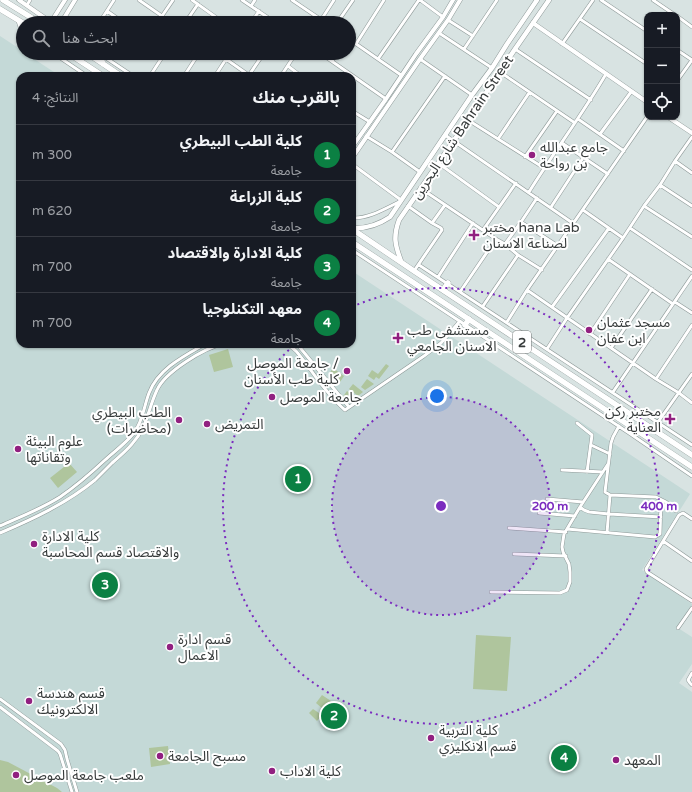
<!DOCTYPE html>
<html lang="ar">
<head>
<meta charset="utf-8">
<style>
  :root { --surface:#171b24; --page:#20242c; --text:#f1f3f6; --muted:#9ea1a6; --line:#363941; --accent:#0b8043 }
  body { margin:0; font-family:"Varela Round","Noto Sans Arabic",sans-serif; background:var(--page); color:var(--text); direction:rtl }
  .controls { position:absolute; right:12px; top:12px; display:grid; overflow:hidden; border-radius:8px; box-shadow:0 1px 3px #0004 }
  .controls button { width:36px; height:36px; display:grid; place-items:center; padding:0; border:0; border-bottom:1px solid var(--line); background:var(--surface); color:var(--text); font:20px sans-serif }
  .you { position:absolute; left:437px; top:396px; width:14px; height:14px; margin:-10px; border:3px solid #fff; border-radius:50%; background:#1a73e8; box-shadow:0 0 0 6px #1a73e833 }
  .badge { display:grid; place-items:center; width:26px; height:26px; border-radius:50%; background:var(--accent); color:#fff; font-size:13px; font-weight:700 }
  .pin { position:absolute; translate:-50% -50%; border:2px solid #fff; box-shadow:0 1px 4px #0006 }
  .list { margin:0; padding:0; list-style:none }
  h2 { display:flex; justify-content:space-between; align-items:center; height:52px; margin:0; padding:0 16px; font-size:17px }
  h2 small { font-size:13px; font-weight:400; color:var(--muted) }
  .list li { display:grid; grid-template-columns:26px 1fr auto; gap:12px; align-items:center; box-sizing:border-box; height:56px; padding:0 16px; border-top:1px solid var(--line) }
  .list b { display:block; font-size:15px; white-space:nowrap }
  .list p { margin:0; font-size:13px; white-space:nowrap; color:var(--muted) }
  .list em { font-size:13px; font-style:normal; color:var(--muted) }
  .icon { flex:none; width:22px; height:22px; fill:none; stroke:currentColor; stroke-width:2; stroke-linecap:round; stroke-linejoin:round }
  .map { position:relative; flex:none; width:692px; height:792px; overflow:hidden; direction:ltr }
  .search { position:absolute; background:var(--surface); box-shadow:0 1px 3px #0004; left:16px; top:16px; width:340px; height:44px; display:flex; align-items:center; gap:10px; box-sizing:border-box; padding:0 14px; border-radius:22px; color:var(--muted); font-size:15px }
  .panel { position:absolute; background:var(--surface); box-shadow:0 1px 3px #0004; left:16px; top:72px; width:340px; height:276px; border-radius:12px; direction:rtl }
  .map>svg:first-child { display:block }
  .built { fill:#c4d9d7 }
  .green { fill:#afc59d }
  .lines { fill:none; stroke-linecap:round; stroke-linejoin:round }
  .minor-casing { stroke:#8e9998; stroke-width:4 }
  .tertiary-casing { stroke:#8e9998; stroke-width:5 }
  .secondary-casing { stroke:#8e9998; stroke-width:5.5 }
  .trunk-casing { stroke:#8e9998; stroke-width:6 }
  .minor { stroke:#fff; stroke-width:3 }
  .tertiary { stroke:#fff; stroke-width:4 }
  .secondary { stroke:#fff; stroke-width:4.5 }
  .trunk { stroke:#fff; stroke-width:5.5 }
  .ring { fill:none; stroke:#7b2cbf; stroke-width:2; stroke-dasharray:2 4 }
  .poi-dot { fill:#912080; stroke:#fff; stroke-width:1.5 }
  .labels { text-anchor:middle; stroke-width:4; stroke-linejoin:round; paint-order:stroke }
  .shield { fill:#fff; stroke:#737676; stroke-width:1 }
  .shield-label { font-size:13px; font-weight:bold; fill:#373b3b }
  .street-label { font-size:14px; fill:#373b3b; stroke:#fff }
  .poi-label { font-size:14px; fill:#373b3b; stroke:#fff; text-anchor:start }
  .centre { fill:#7b2cbf; stroke:#fff; stroke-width:2 }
  .ring-label { font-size:12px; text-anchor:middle; font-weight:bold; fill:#7b2cbf; stroke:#fff; stroke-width:4; stroke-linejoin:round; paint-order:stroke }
</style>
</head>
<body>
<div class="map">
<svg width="692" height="792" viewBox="0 0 692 792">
  <rect width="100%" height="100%" fill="#d8e3e2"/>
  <path class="built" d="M0,36L23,51V53H25L60,76H20V344H352V271L690,494L642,570L692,604V607L678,628L692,637V664L679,683L692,692V792H0Z"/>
  <path class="green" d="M228,349L233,367L214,372L209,355Z
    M386,364L389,366L379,379L376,377L374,380L368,376L372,370L378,374Z
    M333,368L344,376L340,382L329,374Z
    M367,379L374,384L365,390L361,387Z
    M353,384L363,392L358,396L349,389Z
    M347,391L355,397L348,402L342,398Z
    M69,463L77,472L58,488L50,478Z
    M476,635L511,637L507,691L473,689Z
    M322,695L331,701L324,710L316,703Z
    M313,709L322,715L317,721L309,713Z
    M168,746L170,764L151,767L149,748Z
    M0,760L8,762L57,788L62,792H0Z"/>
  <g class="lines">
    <defs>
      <path id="minor" d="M139,0L172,23
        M192,0L224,23
        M242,0L276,23
        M292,0L326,23
        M420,0L443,17
        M601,0L647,31
        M653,0L675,15
        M27,5L30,0
        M251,6L255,0
        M107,11L124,23
        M162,16L173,0
        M677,16L692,27
        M580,19L647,64
        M321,20L334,0
        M448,20L473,36
        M18,21L20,27L23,32
        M99,23L114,0
        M185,23L198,4
        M251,23L259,11
        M337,23L353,0
        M439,33L492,68
        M349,39L401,75
        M356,44L384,0
        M562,44L593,0
        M464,49L497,0
        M515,49L591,100
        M677,50L692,60
        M53,53L87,76
        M320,53L386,99
        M100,54L133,76
        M226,59L250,76
        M378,59L419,0
        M420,59L472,95
        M332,61L337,53
        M288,66L301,76
        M500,72L575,123
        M249,75L264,53
        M150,76L165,53
        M184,76L199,53
        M215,76L230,53
        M281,76L296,53
        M677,81L692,60
        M352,111L370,122
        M578,119L624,151
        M468,120L544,168
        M600,134L631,92
        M445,135L574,224
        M366,136L392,152L420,172
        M498,139L529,93
        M562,143L608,174
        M392,152L445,76
        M525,157L557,111
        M675,161L692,173
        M438,163L499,207
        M352,164L401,200
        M660,185L692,206
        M420,188L496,239L505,244L518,255L542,270
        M529,192C554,152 582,115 606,74
        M408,206L432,223
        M644,206L692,237
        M551,207L583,158
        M583,210L623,238
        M352,218C369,219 386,208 401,201
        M521,222L558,246
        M630,228L692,270
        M483,230L516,183
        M505,244L521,222L537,198
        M352,250L629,433L692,476
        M608,259L673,304
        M419,265L692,445
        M414,271L442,230L441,228L432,223L445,205
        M438,277L473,223
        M527,290L656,379L679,393L692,403
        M460,292L496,239
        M675,302L692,313
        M483,306L518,255
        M552,307L609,228
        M507,322L527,290L647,117
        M590,334L630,274
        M283,344L290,346L296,351C313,371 324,392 345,410L424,356L441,343L460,321
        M297,344L349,407
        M611,348L652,289
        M547,349L567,318L623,238L644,206L660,185L675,161L692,137
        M656,379L692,325
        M613,392L692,276
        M658,422L692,374
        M577,423L592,435L587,472
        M619,426L613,437L611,443L605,492L610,495L656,497L666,502L676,511
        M591,445L610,454
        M562,470L603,472
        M547,499L583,502
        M580,507L584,510L589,512L609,514L661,517
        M539,513L575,516
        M692,519L683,513L679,515L646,569L647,572L692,601
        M0,526C20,517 41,509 60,497C76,486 91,473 105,460C115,451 126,443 134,433C143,421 144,406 149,393C158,369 184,356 205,344
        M509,528L566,532
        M567,529L655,537L660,534L661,500
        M0,533C33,519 67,503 95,480C101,474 106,469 112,463C119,457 126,451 132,444C147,428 148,409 157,390C165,372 204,348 223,344
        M607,533L610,495
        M663,541L692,561
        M514,554L566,556
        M491,592L560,593L567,590L570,582V572L569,564L563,552L562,547L564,534L580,507L608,464
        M678,628L692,608
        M692,673L688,680L690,683L692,685
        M0,699L61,744L65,750L67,759L77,792
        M0,707L58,751L60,754L72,792"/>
      <path id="tertiary" d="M19,0L52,23
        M51,22L65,0
        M61,23L75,0
        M533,23L647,102
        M668,117L692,133
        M352,147L386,99L416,54L443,17L453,0
        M352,158L420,59L448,20L460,0"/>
      <path id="secondary" d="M352,228C366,229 378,225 390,217L472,95L492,68L507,44L537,0
        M401,261C395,245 393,237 399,220L468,120L515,49L549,0"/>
      <path id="trunk" d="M3,0L40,23
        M0,9L23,23
        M68,53L103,76
        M87,53L121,76
        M99,53L103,64
        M352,229L414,271L692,455
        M352,242L692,467
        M443,290L448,283
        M465,325L469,319"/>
    </defs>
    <use href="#minor" class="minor-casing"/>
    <use href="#tertiary" class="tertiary-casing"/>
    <use href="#secondary" class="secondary-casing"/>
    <use href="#trunk" class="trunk-casing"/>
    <use href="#minor" class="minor"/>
    <use href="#tertiary" class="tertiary"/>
    <use href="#secondary" class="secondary"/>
    <use href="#trunk" class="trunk"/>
  </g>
  <circle cx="441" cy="506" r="109" fill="#7b2cbf" fill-opacity=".12"/>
  <g class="ring">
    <circle cx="441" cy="506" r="109"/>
    <path d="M352 307A218 218 0 1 1 294 345"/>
  </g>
  <g class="poi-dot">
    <circle cx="532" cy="155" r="4"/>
    <path d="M472 229h4v4h4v4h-4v4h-4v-4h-4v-4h4z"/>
    <circle cx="589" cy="330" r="4"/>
    <path d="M396 332h4v4h4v4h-4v4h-4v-4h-4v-4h4z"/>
    <circle cx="347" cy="371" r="4"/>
    <circle cx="272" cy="397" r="4"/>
    <path d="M668 413h4v4h4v4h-4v4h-4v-4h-4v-4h4z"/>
    <circle cx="179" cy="420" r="4"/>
    <circle cx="207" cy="424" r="4"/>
    <circle cx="18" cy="449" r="4"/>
    <circle cx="34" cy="544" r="4"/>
    <circle cx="170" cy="647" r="4"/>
    <circle cx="29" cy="701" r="4"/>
    <circle cx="431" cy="738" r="4"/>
    <circle cx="160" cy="756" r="4"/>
    <circle cx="616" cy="760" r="4"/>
    <circle cx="272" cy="771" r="4"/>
    <circle cx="16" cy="775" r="4"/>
  </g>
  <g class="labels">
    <rect class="shield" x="513" y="331" width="18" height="22" rx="3"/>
    <g class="shield-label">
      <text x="522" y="347">2</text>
    </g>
    <g class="street-label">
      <text transform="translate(462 127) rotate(-56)" y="5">شارع البحرين Bahrain Street</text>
    </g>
    <g class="poi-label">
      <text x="540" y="152">جامع عبدالله<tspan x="540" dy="16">بن رواحة</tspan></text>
      <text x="483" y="232">مختبر hana Lab<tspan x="483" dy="16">لصناعة الاسنان</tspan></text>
      <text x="597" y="327">مسجد عثمان<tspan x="597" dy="16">ابن عفان</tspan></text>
      <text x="407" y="335">مستشفى طب<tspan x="407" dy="16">الاسنان الجامعي</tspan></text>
      <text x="339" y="368" text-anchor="end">جامعة الموصل /<tspan x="339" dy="16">كلية طب الأسنان</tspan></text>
      <text x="280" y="402">جامعة الموصل</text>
      <text x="661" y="416" text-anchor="end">مختبر ركن<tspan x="661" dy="16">العناية</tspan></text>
      <text x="171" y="417" text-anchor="end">الطب البيطري<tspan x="171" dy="16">(محاضرات)</tspan></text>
      <text x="215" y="429">التمريض</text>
      <text x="26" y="446">علوم البيئة<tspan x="26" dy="16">وتقاناتها</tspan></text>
      <text x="42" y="541">كلية الادارة<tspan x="42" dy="16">والاقتصاد قسم المحاسبة</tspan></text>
      <text x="178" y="644">قسم ادارة<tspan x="178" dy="16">الاعمال</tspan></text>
      <text x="37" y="698">قسم هندسة<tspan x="37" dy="16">الالكترونيك</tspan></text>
      <text x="439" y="735">كلية التربية<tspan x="439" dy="16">قسم الانكليزي</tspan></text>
      <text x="168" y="761">مسبح الجامعة</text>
      <text x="624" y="765">المعهد</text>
      <text x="280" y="776">كلية الاداب</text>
      <text x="24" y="780">ملعب جامعة الموصل</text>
    </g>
  </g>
  <circle cx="441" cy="506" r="6" class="centre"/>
  <g class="ring-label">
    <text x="550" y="510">200 m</text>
    <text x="659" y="510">400 m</text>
  </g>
</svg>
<div class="controls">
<button>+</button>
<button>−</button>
<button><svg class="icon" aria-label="locate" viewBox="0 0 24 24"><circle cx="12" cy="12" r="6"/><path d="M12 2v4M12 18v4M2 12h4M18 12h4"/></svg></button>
</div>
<div class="you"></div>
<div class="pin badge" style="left:298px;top:479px">1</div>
<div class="pin badge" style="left:334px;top:716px">2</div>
<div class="pin badge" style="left:105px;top:585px">3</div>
<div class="pin badge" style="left:564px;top:758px">4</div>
<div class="search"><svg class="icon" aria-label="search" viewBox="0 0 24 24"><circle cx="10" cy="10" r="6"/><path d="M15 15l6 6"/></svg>ابحث هنا</div>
<section class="panel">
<h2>بالقرب منك<small>النتائج: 4</small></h2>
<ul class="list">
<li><span class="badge">1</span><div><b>كلية الطب البيطري</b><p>جامعة</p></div><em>300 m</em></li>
<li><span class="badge">2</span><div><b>كلية الزراعة</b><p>جامعة</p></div><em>620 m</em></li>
<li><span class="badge">3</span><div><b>كلية الادارة والاقتصاد</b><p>جامعة</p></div><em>700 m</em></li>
<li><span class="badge">4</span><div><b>معهد التكنلوجيا</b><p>جامعة</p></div><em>700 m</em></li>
</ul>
</section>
</div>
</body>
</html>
